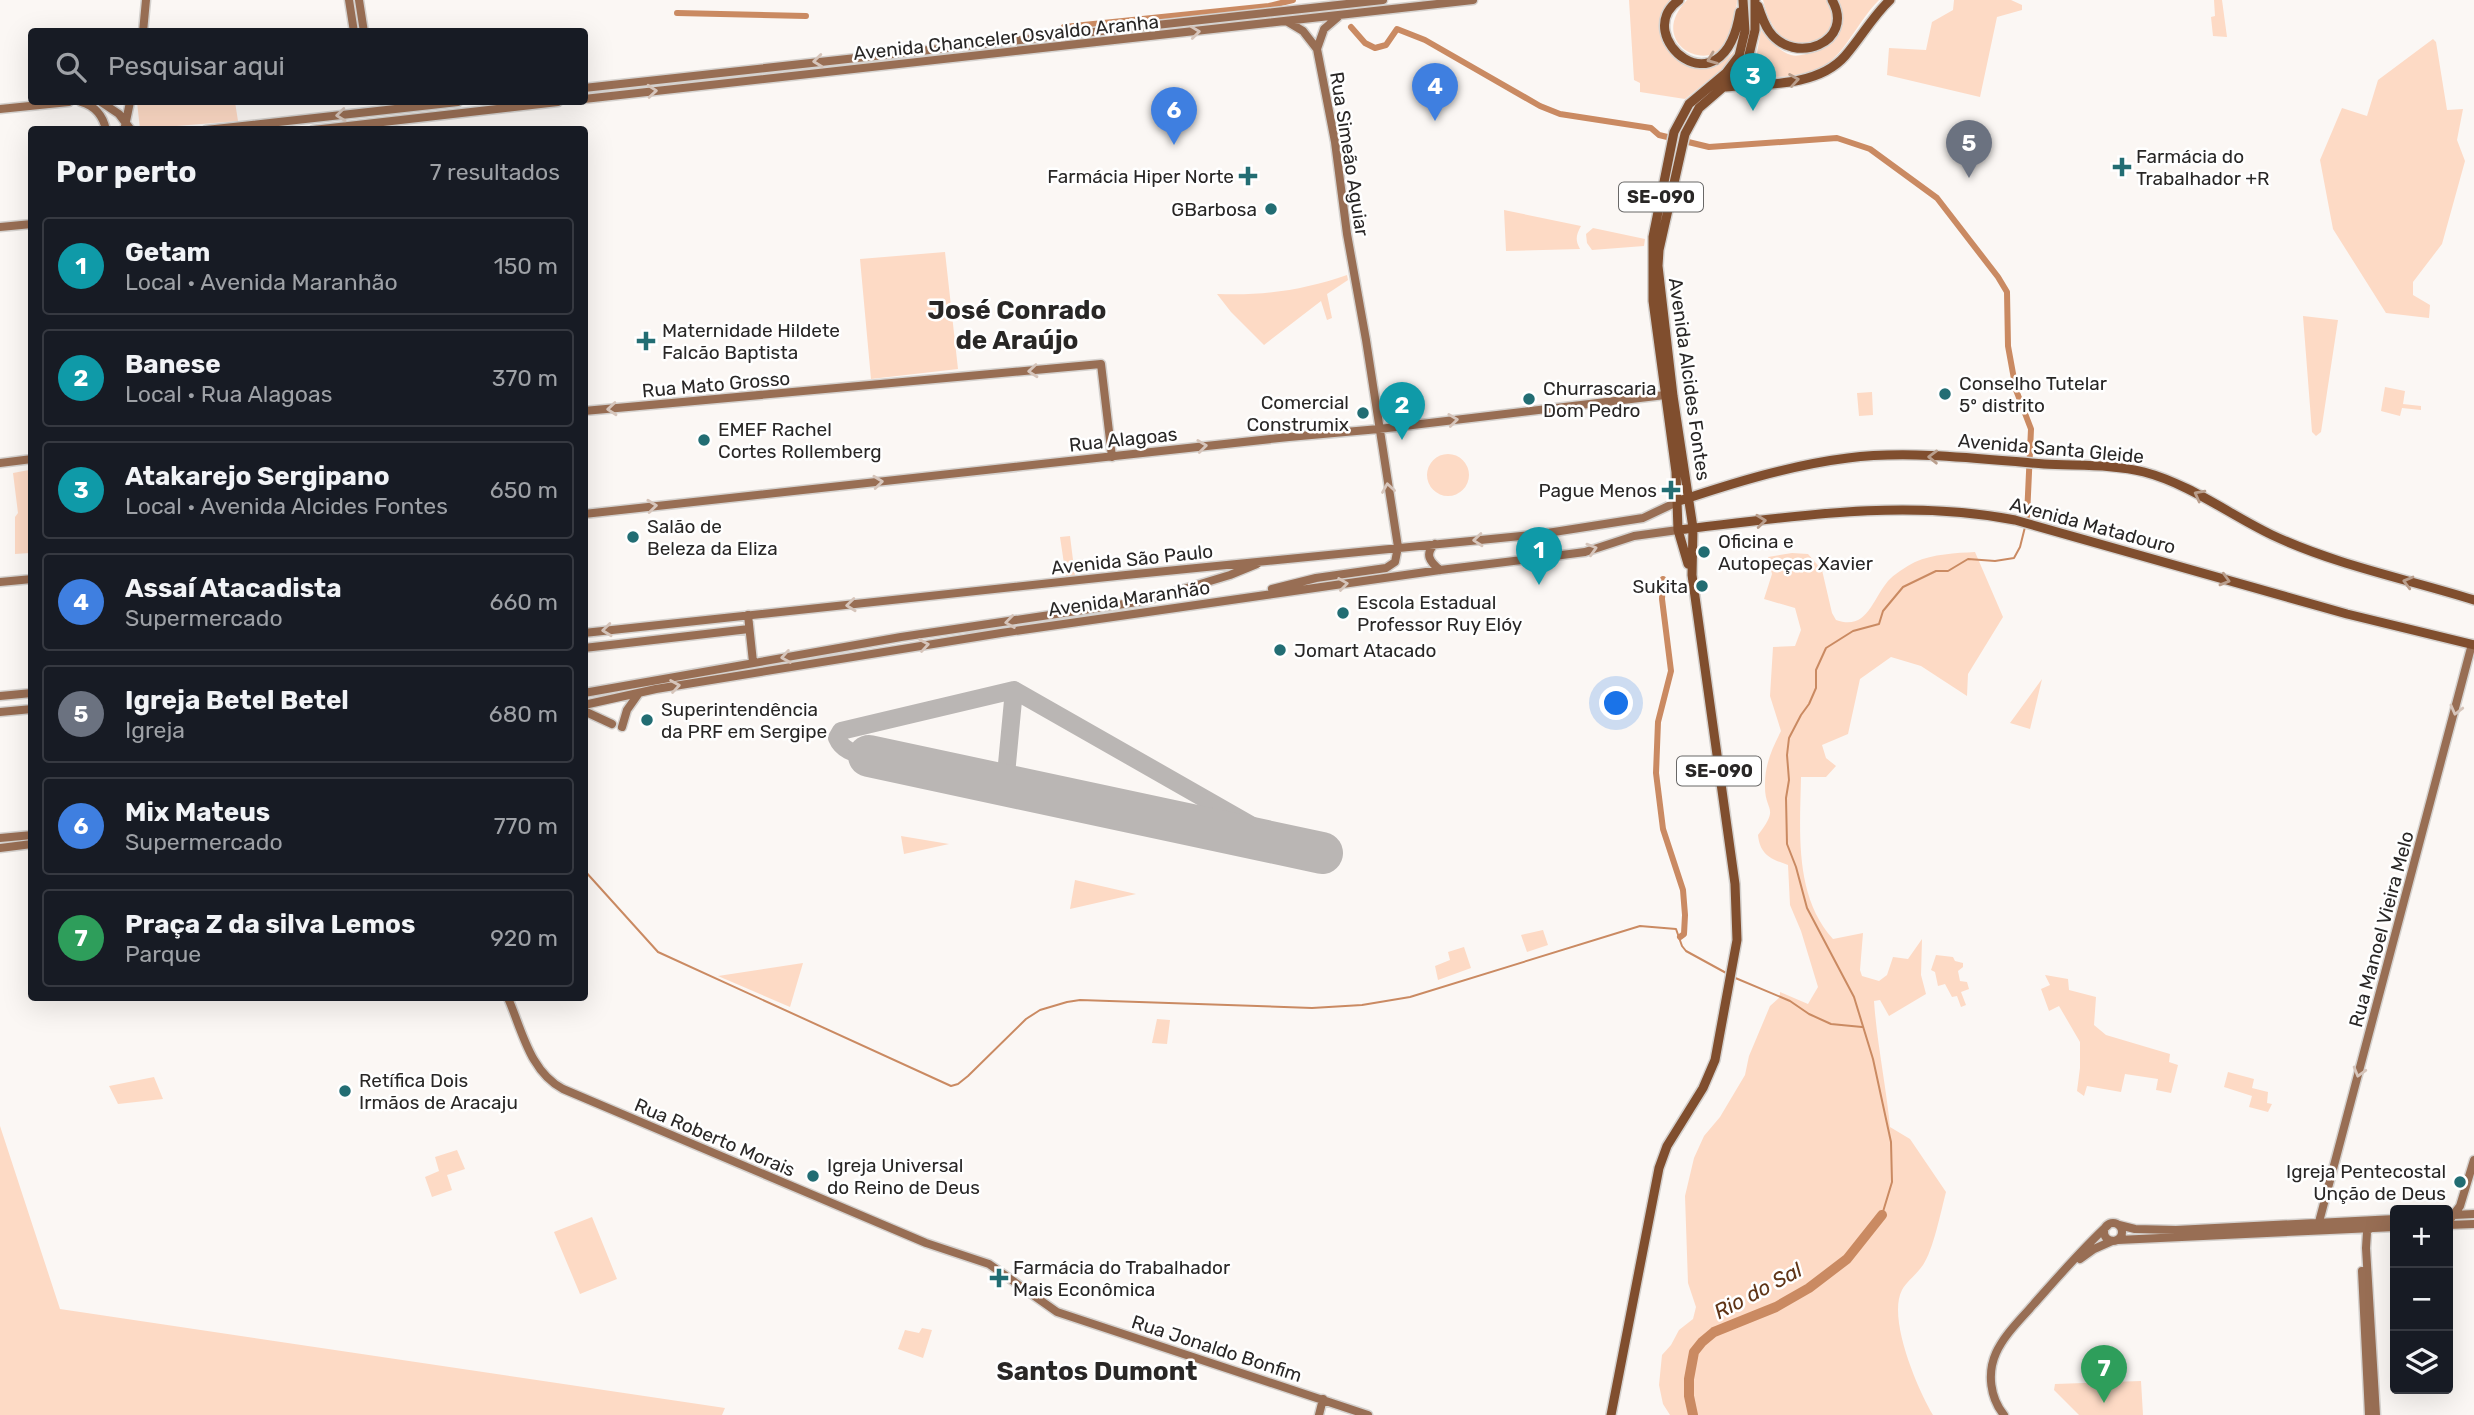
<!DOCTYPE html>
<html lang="pt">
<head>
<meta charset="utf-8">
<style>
  :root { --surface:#171b24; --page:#20242c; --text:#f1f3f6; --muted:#9ea1a6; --line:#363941; --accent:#94b7bb }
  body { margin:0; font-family:Rubik,sans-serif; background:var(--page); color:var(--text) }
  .controls { position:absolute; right:21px; bottom:21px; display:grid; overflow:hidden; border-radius:7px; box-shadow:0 7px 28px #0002 }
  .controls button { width:63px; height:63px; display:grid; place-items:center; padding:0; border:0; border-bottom:2px solid var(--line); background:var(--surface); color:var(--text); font:35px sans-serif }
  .you { position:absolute; left:1617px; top:704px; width:24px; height:24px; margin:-18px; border:5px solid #fff; border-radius:50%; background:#1a73e8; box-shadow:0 0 0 10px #1a73e833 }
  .badge { display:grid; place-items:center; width:46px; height:46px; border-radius:50%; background:var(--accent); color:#fff; font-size:23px; font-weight:700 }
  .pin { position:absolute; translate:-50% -58px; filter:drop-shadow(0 2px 4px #0008) }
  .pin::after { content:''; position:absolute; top:37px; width:24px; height:21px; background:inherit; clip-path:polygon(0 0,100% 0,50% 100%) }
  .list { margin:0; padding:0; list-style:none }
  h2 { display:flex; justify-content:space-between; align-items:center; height:91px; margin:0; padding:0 28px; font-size:30px }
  h2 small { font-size:23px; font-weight:400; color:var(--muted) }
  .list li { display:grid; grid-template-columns:46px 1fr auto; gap:21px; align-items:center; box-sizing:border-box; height:98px; margin:0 14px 14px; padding:0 14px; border:2px solid var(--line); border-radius:7px }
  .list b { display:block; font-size:26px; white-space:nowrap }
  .list p { margin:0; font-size:23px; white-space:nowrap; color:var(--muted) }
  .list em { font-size:23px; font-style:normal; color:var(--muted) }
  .icon { flex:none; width:38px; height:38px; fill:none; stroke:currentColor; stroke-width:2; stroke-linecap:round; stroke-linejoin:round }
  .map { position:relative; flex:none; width:2474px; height:1415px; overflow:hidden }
  .search { position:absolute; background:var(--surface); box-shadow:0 7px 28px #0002; left:28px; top:28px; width:560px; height:77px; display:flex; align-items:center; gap:18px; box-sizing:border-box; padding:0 24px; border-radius:7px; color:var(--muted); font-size:26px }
  .panel { position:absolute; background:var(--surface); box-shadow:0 7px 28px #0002; left:28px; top:126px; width:560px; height:875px; border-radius:7px }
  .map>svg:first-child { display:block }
  .green { fill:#fddac5 }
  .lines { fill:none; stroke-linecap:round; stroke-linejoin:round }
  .stream { stroke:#ca8a62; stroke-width:2 }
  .canal { stroke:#ca8a62; stroke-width:6 }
  .river { stroke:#ca8a62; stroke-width:10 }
  .taxiway { stroke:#bab6b4; stroke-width:18 }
  .runway { stroke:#bab6b4; stroke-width:42 }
  .secondary-casing { stroke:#d5d2cf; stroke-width:11 }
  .primary-casing { stroke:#d5d2cf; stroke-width:12 }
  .secondary { stroke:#986e54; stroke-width:8 }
  .primary { stroke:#804e2e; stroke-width:9 }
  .oneway { stroke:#d6c5bb }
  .oneway2 { stroke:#b99e8c }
  .poi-dot { fill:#226d73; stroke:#fff; stroke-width:2.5 }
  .labels { text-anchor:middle; stroke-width:5; stroke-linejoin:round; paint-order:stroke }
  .shield { fill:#fff; stroke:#696867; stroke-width:2 }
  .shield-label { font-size:18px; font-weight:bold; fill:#292726 }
  .street-label { font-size:19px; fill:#292726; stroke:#fff }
  .poi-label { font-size:19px; fill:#292726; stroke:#fff; text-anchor:start }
  .water-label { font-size:21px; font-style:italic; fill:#5f3416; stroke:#fff }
  .district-label { font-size:26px; font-weight:bold; fill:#292726; stroke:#fff }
</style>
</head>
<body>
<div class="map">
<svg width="2474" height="1415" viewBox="0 0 2474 1415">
  <rect width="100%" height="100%" fill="#fbf7f4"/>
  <path class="green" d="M1629,0H1672C1662,12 1661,21 1666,36C1668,43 1670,50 1675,56C1690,71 1723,68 1735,50C1739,43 1739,31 1741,22L1740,45L1730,63L1685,99L1640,92V83L1634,80Z
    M1687,0H1737C1736,14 1734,38 1723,48C1699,71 1649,39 1687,0Z
    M1763,0H1829L1832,5L1835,26L1823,41L1796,46C1776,36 1768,21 1763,0Z
    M1838,0H1879C1866,13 1857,29 1846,44C1818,83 1788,76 1744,77L1757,53L1761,30C1769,39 1778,51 1791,55C1797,57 1806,54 1812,52C1838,44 1846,24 1838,0Z
    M1954,0H2011L2022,5V10L1997,17L1980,97L1887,75L1889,48L1926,50L1932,22L1953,10Z
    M2214,0H2222L2227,37L2213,36L2211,17L2215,16Z
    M2433,39L2436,42L2447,110L2463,109L2457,140L2465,161L2442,244L2413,282V295L2430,305L2429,318L2386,313L2333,229L2320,160L2342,108L2367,116L2378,80Z
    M137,102H235L238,121L140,129Z
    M1504,210L1581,226C1576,235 1575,240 1580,249L1506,251Z
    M1593,228L1645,239L1644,246L1592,250L1587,243L1586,234Z
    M945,252L958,369L871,379L860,259Z
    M1347,275L1348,280L1327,294L1332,318L1327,320L1321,301L1264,345L1231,312L1217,294C1263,296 1304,290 1347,275Z
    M2303,316L2338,320L2321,432L2316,436L2312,432Z
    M2385,387L2405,391L2403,404L2421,406V410L2402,408L2400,416L2381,411Z
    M1872,392L1873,415L1859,416L1857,393Z
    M1427 475a21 21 0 1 1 42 0a21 21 0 1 1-42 0Z
    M29,470L31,514L29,517L30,553L15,554V517L18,513L13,473Z
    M1070,536L1075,576L1066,577L1060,537Z
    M1975,552L2003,617L1968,674L1967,696L1921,666L1891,657L1860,679L1848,734L1822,745L1826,758L1836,766L1826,777H1801C1800,832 1794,896 1833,939L1863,933L1860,970L1862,976L1879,981L1887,975L1893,957L1908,959L1922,939L1921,975L1926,994L1889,1016L1880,1000L1874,1001C1877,1044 1886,1085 1890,1127L1910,1139L1946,1192C1941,1211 1933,1251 1923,1265C1917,1274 1907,1281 1902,1290C1887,1318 1918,1390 1933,1415H1670L1663,1404L1659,1385L1662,1355L1671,1345L1679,1330L1693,1319L1696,1307L1688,1283L1685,1196L1694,1158L1704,1136L1720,1117L1745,1075L1749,1056L1770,1006L1780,997V992L1808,1004L1818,987L1801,931L1790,905L1788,865C1771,859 1760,855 1758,835C1781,805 1764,813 1765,784C1765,764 1772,749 1781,731L1770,696L1773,647L1795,646L1801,630L1795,608L1764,599L1772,574L1768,557L1792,553L1808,554L1822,570L1832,613L1836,620C1867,631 1872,600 1888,581C1893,575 1907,566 1915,562C1933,554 1956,553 1975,552Z
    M2042,679L2030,729L2010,723Z
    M901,836L949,844L904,854Z
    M1075,880L1136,894L1070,909Z
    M1543,930L1548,945L1527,952L1521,935Z
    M1464,947L1471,968L1438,980L1435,966L1450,960L1448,952Z
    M1936,955L1953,957L1955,961L1963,963V967L1958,971L1960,981L1967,982L1969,989L1961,992L1966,1005L1961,1007L1957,996L1952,997L1945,984L1938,986L1935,972L1931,970Z
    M803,963L790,1007L718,976Z
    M2045,975L2068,979L2069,990L2096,997L2094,1025L2106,1035L2170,1054L2169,1062L2178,1065L2171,1093L2156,1090L2158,1079L2125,1074L2121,1092L2087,1086L2084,1096L2077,1091L2080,1068V1042L2059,1006L2049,1011L2041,989L2050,985Z
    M1157,1019L1170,1020L1167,1044L1152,1043Z
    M2228,1072L2254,1079L2252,1088L2268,1092L2267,1103L2272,1104L2268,1112L2249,1107L2252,1096L2224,1087Z
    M154,1077L163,1099L118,1104L109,1086Z
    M0,1126L60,1309L725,1408L722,1415H0Z
    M457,1150L465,1169L447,1175L452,1190L432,1197L425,1177L439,1171L435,1157Z
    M592,1217L617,1279L580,1294L554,1232Z
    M922,1328L932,1330L923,1358L898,1349L905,1330L919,1333Z
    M2141,1381L2143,1415H2079L2054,1390L2055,1384Z"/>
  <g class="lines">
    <path class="stream" d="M358,22L359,29
      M584,870L658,952L951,1086L958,1084L968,1076L1026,1019L1040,1010L1067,1002L1080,1000L1312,1008L1362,1005L1410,997L1640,926L1676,929L1682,946L1686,951L1728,974
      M1733,977L1790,1001L1809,1014L1831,1024L1862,1027
      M1882,1215L1892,1182L1891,1142L1873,1059L1854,997L1807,908L1796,867L1787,844L1786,798L1789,780L1787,755L1789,738L1801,715L1809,704L1816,688V670L1826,648L1853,631L1879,624L1883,611L1903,587L1936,571H1948L1968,559L1995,561L2014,558L2020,547L2025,527"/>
    <path class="canal" d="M677,13L806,16
      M1064,27L1269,6L1293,0
      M1351,27L1365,43L1375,48L1386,45L1397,29L1425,40L1540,106L1560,114L1651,128L1659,135L1709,147L1837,138L1870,149L1937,198L1998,277L2007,292L2008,346L2016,390L2031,429L2027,516
      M1663,579L1662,599L1671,671L1658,722L1656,773L1663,829L1683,890L1685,915L1684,934L1680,937"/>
    <path class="river" d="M1693,1415L1689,1396V1379L1694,1352L1702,1342L1714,1332L1776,1307L1809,1288L1847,1259L1882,1215"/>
    <path class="taxiway" d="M869,756C856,753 843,752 837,738L841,731L1014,690L1286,845
      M1005,785L1014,690"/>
    <path class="runway" d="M869,756L1322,853"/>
    <defs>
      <path id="secondary" d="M349,0L354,32
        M359,0L364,32
        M1288,22L1303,31L1317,49
        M143,32L146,0
        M584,88L1383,0
        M584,99L1473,0
        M81,102C95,106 103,115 106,130
        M101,102L119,114L131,130
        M0,109L69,102
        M125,126L130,102
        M206,130L458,102
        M313,130L558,102
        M0,227L32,224
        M584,411L1101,364L1112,457
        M0,463L32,459
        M584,514L1289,437L1379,429L1665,395
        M1435,544C1424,554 1430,562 1440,570
        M0,582L32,579
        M1272,589L1316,578L1386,568L1395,562L1398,547L1366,340L1347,234L1335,142L1317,49L1324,29L1338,17
        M748,615L753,662
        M584,633L1126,575L1541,534L1643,518L1679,501
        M584,648L749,629
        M584,693L901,637L1144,601L1230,575L1257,564
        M0,696L32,693
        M584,705L656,689L1001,633L1440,570L1562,555L1585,552L1634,536L1678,530
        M584,711L612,724
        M0,712L32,709
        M622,727L627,710L639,693
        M0,838L32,835
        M0,848L32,844
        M508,998C522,1030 530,1072 563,1089L926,1243L989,1264L1057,1312L1368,1415
        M2453,1215L2474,1214
        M2319,1222L2472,644
        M2448,1222L2460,1206L2474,1160
        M2104 1232a9 9 0 1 1 18 0a9 9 0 1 1-18 0Z
        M2119,1225L2135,1229L2176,1230L2395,1219
        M2448,1225L2474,1224
        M2371,1227L2367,1232L2366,1248L2376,1415
        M2118,1240L2395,1227
        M2080,1259L2094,1249L2112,1241
        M2362,1271L2369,1415
        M1319,1415L1323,1399
        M2004,1415C1990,1398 1987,1373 1996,1353C2004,1335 2020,1320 2033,1305C2057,1278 2081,1250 2108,1225"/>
      <path id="primary" d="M1679,0C1629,35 1723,117 1740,12
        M1758,6C1761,15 1764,24 1769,31C1794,67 1856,42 1832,0
        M1726,87C1764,84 1818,87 1845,56C1861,38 1872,17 1890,0
        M1679,501C1733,483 1791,465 1848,458C1908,450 1983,459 2044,464C2075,466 2114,464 2144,472C2190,484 2230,515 2272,535C2336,565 2407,579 2474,600
        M1678,530C1790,517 1903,498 2015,520L2347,614L2474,645
        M1688,564L1678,530L1676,472L1653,301V237L1674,132L1689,104L1726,73L1739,56L1745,31L1743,0
        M1611,1415L1659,1168L1667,1146L1703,1088L1715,1060L1737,940L1735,884L1692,575L1693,528L1673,396L1658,266L1659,250L1685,134L1699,108L1736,76L1748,59L1755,30V0"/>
    </defs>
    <use href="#secondary" class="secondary-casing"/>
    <use href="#primary" class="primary-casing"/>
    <use href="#secondary" class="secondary"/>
    <use href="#primary" class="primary"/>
  </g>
  <defs><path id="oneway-chevron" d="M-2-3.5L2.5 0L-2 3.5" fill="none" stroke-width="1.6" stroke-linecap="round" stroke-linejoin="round" transform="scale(1.75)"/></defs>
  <g class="oneway">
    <use href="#oneway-chevron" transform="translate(1195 32) rotate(-7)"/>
    <use href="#oneway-chevron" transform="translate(818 61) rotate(174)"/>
    <use href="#oneway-chevron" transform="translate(652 91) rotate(-5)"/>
    <use href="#oneway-chevron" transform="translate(341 115) rotate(174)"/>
    <use href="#oneway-chevron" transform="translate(1033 371) rotate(175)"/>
    <use href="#oneway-chevron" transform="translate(612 409) rotate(175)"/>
    <use href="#oneway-chevron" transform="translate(1453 420) rotate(-7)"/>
    <use href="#oneway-chevron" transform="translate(1202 446) rotate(-7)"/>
    <use href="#oneway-chevron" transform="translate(878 482) rotate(-6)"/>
    <use href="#oneway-chevron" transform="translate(1388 488) rotate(-99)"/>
    <use href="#oneway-chevron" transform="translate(652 506) rotate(-6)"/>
    <use href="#oneway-chevron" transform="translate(1478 540) rotate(175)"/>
    <use href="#oneway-chevron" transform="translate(1592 549) rotate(-17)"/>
    <use href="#oneway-chevron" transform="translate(1343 584) rotate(-8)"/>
    <use href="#oneway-chevron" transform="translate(851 605) rotate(174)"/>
    <use href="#oneway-chevron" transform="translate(1010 622) rotate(172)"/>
    <use href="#oneway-chevron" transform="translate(607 630) rotate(174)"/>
    <use href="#oneway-chevron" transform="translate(924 645) rotate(-9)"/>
    <use href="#oneway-chevron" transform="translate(786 657) rotate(170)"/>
    <use href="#oneway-chevron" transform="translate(675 686) rotate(-9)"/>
    <use href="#oneway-chevron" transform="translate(2456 710) rotate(104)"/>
    <use href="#oneway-chevron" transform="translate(2359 1072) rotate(106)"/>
  </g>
  <g class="oneway2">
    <use href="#oneway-chevron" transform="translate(1712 59) rotate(159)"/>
    <use href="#oneway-chevron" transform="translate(1794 80) rotate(-9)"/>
    <use href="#oneway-chevron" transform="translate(1933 457) rotate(-179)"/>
    <use href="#oneway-chevron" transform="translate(2199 495) rotate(-152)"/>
    <use href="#oneway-chevron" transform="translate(1761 521) rotate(-6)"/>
    <use href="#oneway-chevron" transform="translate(2225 580) rotate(16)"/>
    <use href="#oneway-chevron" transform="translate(2408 582) rotate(-165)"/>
  </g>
  <g class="poi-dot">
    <path d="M2118.5 156.5h7v7h7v7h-7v7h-7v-7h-7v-7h7z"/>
    <path d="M1244.5 165.5h7v7h7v7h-7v7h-7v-7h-7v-7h7z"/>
    <circle cx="1271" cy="209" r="7"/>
    <path d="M642.5 330.5h7v7h7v7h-7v7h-7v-7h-7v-7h7z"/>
    <circle cx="1945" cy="394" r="7"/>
    <circle cx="1529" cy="399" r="7"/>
    <circle cx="1363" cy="413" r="7"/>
    <circle cx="704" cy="440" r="7"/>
    <path d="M1667.5 479.5h7v7h7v7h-7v7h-7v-7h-7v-7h7z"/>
    <circle cx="633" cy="537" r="7"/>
    <circle cx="1704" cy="552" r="7"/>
    <circle cx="1702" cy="586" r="7"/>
    <circle cx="1343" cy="613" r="7"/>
    <circle cx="1280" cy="650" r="7"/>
    <circle cx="647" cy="720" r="7"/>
    <circle cx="345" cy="1091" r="7"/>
    <circle cx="813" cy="1176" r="7"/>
    <circle cx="2460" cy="1182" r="7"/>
    <path d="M995.5 1267.5h7v7h7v7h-7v7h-7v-7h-7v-7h7z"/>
  </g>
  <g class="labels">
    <g class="shield">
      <rect x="1619" y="182.5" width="84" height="29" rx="5"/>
      <rect x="1677" y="756.5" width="84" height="29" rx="5"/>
    </g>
    <g class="shield-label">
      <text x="1661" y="203">SE-090</text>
      <text x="1719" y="777">SE-090</text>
    </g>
    <g class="street-label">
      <text transform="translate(1006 37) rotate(-6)" y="7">Avenida Chanceler Osvaldo Aranha</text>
      <text transform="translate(1350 154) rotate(81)" y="7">Rua Simeão Aguiar</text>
      <text transform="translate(1690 379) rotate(82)" y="7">Avenida Alcides Fontes</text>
      <text transform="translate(716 384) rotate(-5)" y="7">Rua Mato Grosso</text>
      <text transform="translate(1123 439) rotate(-6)" y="7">Rua Alagoas</text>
      <text transform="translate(2051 448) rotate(5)" y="7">Avenida Santa Gleide</text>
      <text transform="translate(2093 525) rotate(15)" y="7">Avenida Matadouro</text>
      <text transform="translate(1132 559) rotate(-6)" y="7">Avenida São Paulo</text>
      <text transform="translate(1129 598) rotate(-8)" y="7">Avenida Maranhão</text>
      <text transform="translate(2381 929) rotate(-75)" y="7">Rua Manoel Vieira Melo</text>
      <text transform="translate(715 1137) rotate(23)" y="7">Rua Roberto Morais</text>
      <text transform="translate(1217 1348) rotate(18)" y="7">Rua Jonaldo Bonfim</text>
    </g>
    <g class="poi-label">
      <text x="2136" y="163">Farmácia do<tspan x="2136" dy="22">Trabalhador +R</tspan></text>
      <text x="1234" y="183" text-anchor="end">Farmácia Hiper Norte</text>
      <text x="1257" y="216" text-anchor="end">GBarbosa</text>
      <text x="662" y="337">Maternidade Hildete<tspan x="662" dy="22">Falcão Baptista</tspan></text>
      <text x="1959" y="390">Conselho Tutelar<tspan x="1959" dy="22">5º distrito</tspan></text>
      <text x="1543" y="395">Churrascaria<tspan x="1543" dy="22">Dom Pedro</tspan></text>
      <text x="1349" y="409" text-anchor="end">Comercial<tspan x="1349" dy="22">Construmix</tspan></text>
      <text x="718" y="436">EMEF Rachel<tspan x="718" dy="22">Cortes Rollemberg</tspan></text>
      <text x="1657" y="497" text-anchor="end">Pague Menos</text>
      <text x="647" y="533">Salão de<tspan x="647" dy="22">Beleza da Eliza</tspan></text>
      <text x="1718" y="548">Oficina e<tspan x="1718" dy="22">Autopeças Xavier</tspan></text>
      <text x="1688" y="593" text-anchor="end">Sukita</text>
      <text x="1357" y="609">Escola Estadual<tspan x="1357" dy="22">Professor Ruy Elóy</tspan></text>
      <text x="1294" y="657">Jomart Atacado</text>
      <text x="661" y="716">Superintendência<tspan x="661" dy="22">da PRF em Sergipe</tspan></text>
      <text x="359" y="1087">Retífica Dois<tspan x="359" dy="22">Irmãos de Aracaju</tspan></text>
      <text x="827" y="1172">Igreja Universal<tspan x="827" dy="22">do Reino de Deus</tspan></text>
      <text x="2446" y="1178" text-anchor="end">Igreja Pentecostal<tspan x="2446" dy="22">Unção de Deus</tspan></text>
      <text x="1013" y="1274">Farmácia do Trabalhador<tspan x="1013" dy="22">Mais Econômica</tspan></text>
    </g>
    <g class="water-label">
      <text transform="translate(1758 1291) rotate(-28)" y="7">Rio do Sal</text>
    </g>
    <g class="district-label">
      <text x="1017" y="319">José Conrado<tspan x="1017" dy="30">de Araújo</tspan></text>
      <text x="1097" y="1380">Santos Dumont</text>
    </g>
  </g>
</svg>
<div class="controls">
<button>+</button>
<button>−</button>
<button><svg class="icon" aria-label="layers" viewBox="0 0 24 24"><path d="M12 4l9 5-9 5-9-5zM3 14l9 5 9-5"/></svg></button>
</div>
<div class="you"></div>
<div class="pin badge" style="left:1539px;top:585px;background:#0f9aa8">1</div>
<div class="pin badge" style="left:1402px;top:440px;background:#0f9aa8">2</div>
<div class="pin badge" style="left:1753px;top:111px;background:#0f9aa8">3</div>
<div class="pin badge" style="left:1435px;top:121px;background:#3f7fe0">4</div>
<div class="pin badge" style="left:1969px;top:178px;background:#6b7280">5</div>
<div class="pin badge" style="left:1174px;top:145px;background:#3f7fe0">6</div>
<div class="pin badge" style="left:2104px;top:1403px;background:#2e9e5b">7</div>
<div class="search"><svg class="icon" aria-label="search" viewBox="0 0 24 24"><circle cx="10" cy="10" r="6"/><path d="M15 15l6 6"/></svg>Pesquisar aqui</div>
<section class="panel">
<h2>Por perto<small>7 resultados</small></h2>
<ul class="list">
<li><span class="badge" style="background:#0f9aa8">1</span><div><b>Getam</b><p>Local · Avenida Maranhão</p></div><em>150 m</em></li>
<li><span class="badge" style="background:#0f9aa8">2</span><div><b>Banese</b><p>Local · Rua Alagoas</p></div><em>370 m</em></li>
<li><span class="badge" style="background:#0f9aa8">3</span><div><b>Atakarejo Sergipano</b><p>Local · Avenida Alcides Fontes</p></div><em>650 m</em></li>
<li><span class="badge" style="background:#3f7fe0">4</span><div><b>Assaí Atacadista</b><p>Supermercado</p></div><em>660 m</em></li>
<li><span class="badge" style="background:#6b7280">5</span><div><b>Igreja Betel Betel</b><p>Igreja</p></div><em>680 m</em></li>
<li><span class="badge" style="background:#3f7fe0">6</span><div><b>Mix Mateus</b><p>Supermercado</p></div><em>770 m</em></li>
<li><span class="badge" style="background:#2e9e5b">7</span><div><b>Praça Z da silva Lemos</b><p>Parque</p></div><em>920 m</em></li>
</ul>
</section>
</div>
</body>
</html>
